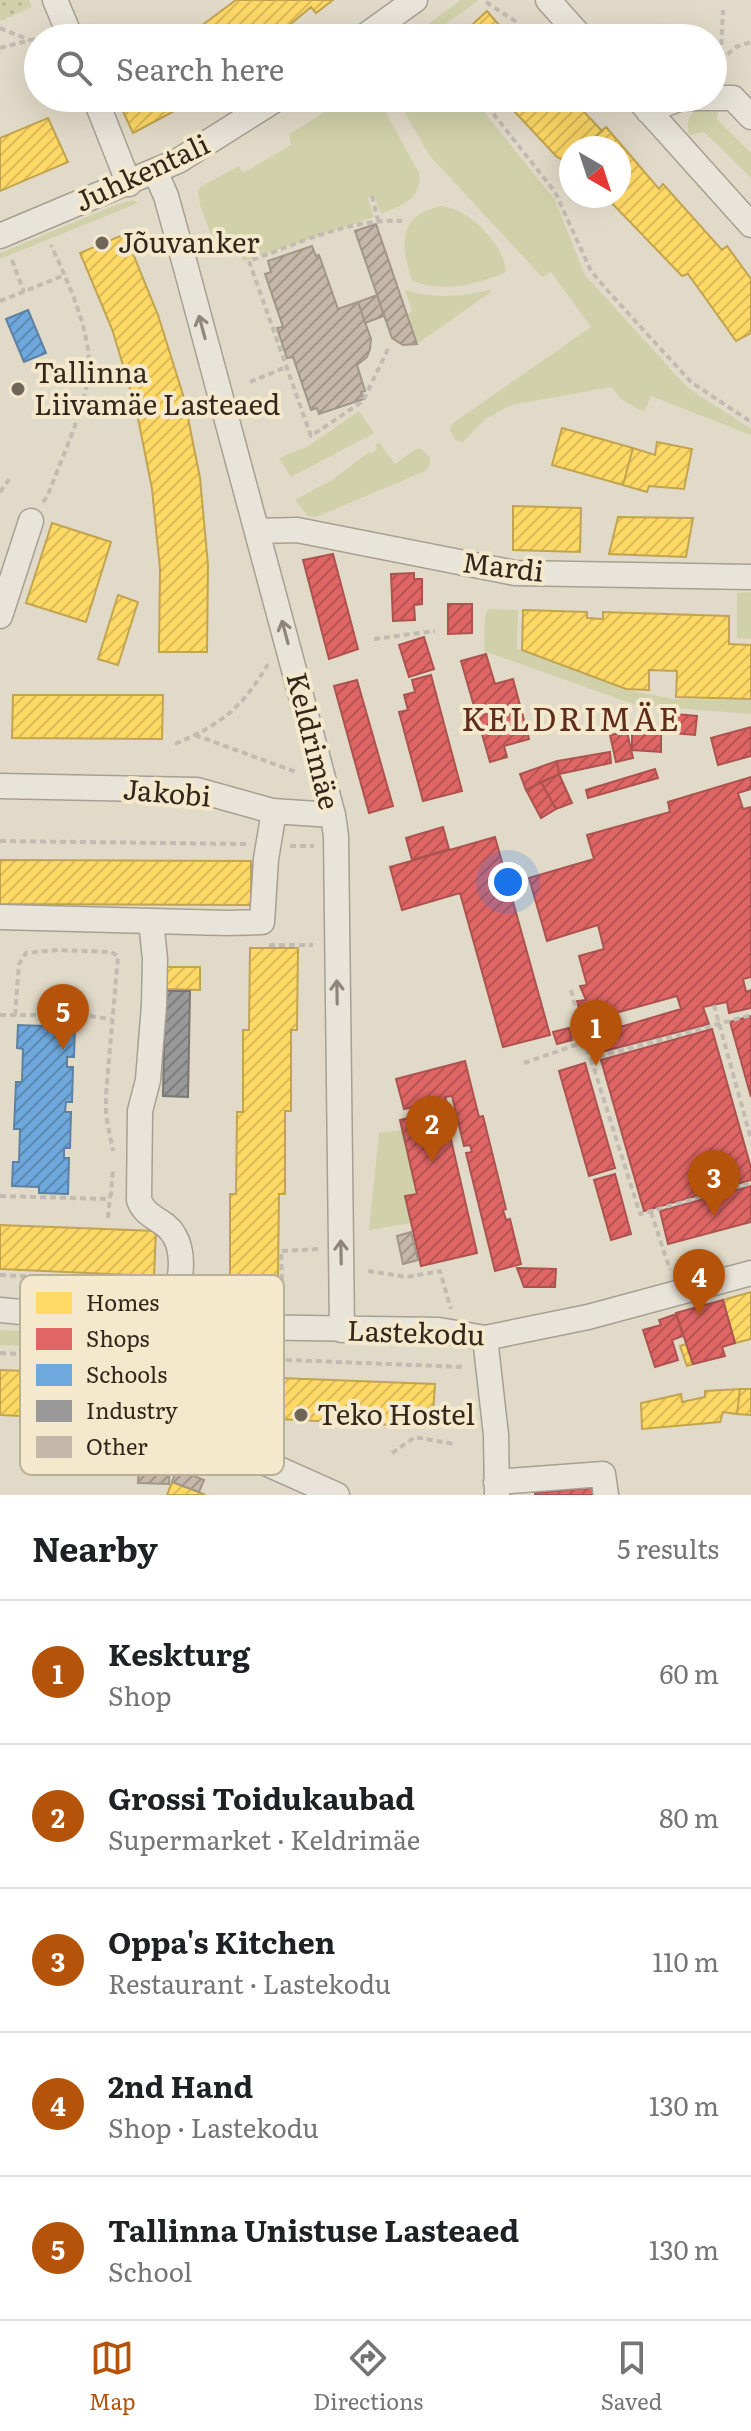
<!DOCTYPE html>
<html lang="en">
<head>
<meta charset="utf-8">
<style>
  :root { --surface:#fff; --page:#f6f6f6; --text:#202124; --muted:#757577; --line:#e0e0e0; --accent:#b45309 }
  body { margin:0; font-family:Literata,serif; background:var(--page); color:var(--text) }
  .compass { position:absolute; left:559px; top:136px; width:72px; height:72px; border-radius:50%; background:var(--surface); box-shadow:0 8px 32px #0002; rotate:141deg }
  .you { position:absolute; left:508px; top:882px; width:28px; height:28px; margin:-20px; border:6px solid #fff; border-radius:50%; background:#1a73e8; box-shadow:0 0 0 12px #1a73e833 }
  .badge { display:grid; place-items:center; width:52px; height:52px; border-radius:50%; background:var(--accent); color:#fff; font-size:26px; font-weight:700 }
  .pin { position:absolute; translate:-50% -66px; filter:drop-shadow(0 2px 4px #0008) }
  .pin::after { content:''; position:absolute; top:42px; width:28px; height:24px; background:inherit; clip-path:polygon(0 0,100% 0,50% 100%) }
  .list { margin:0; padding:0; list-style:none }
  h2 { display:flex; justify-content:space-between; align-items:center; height:104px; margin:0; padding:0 32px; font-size:34px }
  h2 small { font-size:26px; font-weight:400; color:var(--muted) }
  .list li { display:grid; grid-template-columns:52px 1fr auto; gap:24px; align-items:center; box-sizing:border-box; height:144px; padding:0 32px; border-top:2px solid var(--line) }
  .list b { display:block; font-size:30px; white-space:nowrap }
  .list p { margin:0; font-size:26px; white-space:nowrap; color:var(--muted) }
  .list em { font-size:26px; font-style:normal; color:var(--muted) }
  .icon { flex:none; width:44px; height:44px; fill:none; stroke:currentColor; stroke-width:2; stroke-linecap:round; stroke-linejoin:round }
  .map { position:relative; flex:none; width:751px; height:1495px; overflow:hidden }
  .search { position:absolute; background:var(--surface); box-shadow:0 8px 32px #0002; left:24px; right:24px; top:24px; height:88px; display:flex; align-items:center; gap:20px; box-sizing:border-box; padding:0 28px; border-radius:44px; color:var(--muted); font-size:30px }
  .sheet { height:824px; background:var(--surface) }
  nav { display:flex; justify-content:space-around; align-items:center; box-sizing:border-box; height:112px; border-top:2px solid var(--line); background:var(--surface); font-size:22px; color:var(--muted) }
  nav a { display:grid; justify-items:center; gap:4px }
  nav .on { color:var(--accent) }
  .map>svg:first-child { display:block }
  .grass { fill:#d0d1aa }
  .park { fill:url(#park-dots) }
  .homes { fill:url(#homes-hatch); stroke:#c2a450; stroke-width:2 }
  .shops { fill:url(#shops-hatch); stroke:#ac5350; stroke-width:2 }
  .schools { fill:url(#schools-hatch); stroke:#5d81a2; stroke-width:2 }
  .industry { fill:url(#industry-hatch); stroke:#7a7773; stroke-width:2 }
  .building { fill:url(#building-hatch); stroke:#a19688; stroke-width:2 }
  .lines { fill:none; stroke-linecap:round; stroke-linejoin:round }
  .minor-casing { stroke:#a69f92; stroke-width:27 }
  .path { stroke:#c1bbb1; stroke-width:4; stroke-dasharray:6 4; stroke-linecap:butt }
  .minor { stroke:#e9e4d9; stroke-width:24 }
  .oneway { stroke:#8e867a }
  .poi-dot { fill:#706658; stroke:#f4e9cc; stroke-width:3 }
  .labels { text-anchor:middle; stroke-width:8; stroke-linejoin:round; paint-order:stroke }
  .street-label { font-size:28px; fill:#33271b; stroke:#f4e9cc }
  .poi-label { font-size:28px; fill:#33271b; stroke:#f4e9cc; text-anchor:start }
  .quarter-label { font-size:32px; letter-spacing:2px; fill:#5e2b1c; stroke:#f4e9cc }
  .key { fill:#f4e9cc; stroke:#baaf97; stroke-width:2 }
  .key-label { font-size:22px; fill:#33271b }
</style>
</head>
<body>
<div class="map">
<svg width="751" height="1495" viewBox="0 0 751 1495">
  <defs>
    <pattern id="park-dots" width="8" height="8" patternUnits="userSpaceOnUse" patternTransform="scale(2)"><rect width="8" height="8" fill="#d0d1aa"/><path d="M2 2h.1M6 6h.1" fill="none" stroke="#b3b392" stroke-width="1.8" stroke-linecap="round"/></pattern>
    <pattern id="homes-hatch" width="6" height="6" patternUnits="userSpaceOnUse" patternTransform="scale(2)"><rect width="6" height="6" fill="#ffd966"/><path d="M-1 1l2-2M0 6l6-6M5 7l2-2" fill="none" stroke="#dbba58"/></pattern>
    <pattern id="shops-hatch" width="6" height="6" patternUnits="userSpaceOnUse" patternTransform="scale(2)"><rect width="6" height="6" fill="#e06666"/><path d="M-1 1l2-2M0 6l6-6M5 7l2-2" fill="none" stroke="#b65453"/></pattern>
    <pattern id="schools-hatch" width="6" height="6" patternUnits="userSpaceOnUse" patternTransform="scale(2)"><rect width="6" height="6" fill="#6fa8dc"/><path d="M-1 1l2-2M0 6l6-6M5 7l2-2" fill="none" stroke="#5c89b2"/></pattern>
    <pattern id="industry-hatch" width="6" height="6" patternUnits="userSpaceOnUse" patternTransform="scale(2)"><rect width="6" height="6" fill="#999"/><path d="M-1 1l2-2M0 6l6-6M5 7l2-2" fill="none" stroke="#7d7d7c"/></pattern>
    <pattern id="building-hatch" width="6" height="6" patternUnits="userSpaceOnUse" patternTransform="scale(2)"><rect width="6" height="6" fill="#c5b8a9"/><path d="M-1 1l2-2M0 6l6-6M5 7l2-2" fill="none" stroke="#a19689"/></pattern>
  </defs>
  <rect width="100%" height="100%" fill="#e2dac8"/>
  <path class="grass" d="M461,0H479L426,38H409Z
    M348,98H378L419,173C423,199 401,205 381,214L374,195L368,198L374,217L243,261L239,250L219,257L200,205L198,191L200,187L239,166L243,173L291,145L289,134Z
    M396,98H473L555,200L585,275L688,388L751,429V435L651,396L644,412L622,400L611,387L511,405L485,419L463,442L455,440L450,430L453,423L591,327L551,272L542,277L430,156Z
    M720,104L717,119L751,153V178L704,132L689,135C684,110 699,107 720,104Z
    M133,200L138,203L0,259V253L118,204Z
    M441,206C469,209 504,243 506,272C479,284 440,294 412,280C400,245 397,216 441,206Z
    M405,290C434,299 460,297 490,290L491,292L417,344L408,314L412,311Z
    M359,411L374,433L291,477L279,458L307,447Z
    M379,442L395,464L416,449H421L430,457L429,467L423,472L316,517L308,516L295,500L332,480L369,452L371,454L377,449L375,446Z
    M751,592V639L737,638V593Z
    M488,609L518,610L517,649L627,690L674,699L751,700V714L636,705L484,651L485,617Z
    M402,1130L417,1194L406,1196L412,1223L369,1230L379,1133Z
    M0,1330L125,1336L137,1338L135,1352L0,1345Z"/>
  <path class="park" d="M0,0H29L32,7L0,21Z"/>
  <path class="homes" d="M236,0H333L316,13L311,7L274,38H185Z
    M487,11L510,38H458Z
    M117,98H192L193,101L133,133Z
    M502,98H571L602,131L583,148H571V159L567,163L556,156Z
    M48,118L68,162L0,191V138Z
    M606,127L659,189L663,184L722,250L727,246L751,279V333L736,341L688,274L682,276L605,196H619V148H583Z
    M125,234L158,315L184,398L200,478L208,565L207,652H159L160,569L152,489L136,408L112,329L80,253Z
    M562,428L633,448L623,485L552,465Z
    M657,442L692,449L684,489L649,486L647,492L623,485L633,448L655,455Z
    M513,506L581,508L580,552L513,550Z
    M618,517L693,518L686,557L609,554Z
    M52,523L111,542L86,622L26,603Z
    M118,595L138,602L118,665L98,659Z
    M523,610L587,612V618L603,619V612L729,616V644L751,645V699L676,697L677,671L649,670V690L626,689L522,650Z
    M13,695H163L162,739L12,738Z
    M0,860L251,861V905L0,904Z
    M250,948H298L297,1030H291V1111H285V1194H279L278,1276H230V1194H236L237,1112H243V1030H249Z
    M166,967H200V990L166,989Z
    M0,1225L156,1231L154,1276L0,1269Z
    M751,1292V1339L735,1343L723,1300Z
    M686,1344L693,1364L687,1366L680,1346Z
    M0,1370L104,1374L101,1420L0,1415Z
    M204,1375L435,1384L432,1427L202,1415Z
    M740,1389H751V1415L737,1414Z
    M740,1389L737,1414L723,1412L720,1422L642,1429L641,1403L681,1394L682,1402L705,1397V1391Z
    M172,1482L199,1492L205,1495H167Z"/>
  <path class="shops" d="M333,554L358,649L329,659L303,560Z
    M414,573V579H422V604L414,605L415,620L393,621L391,574Z
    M448,604H472V633L448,634Z
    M424,637L434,669L409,677L399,645Z
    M486,654L495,684L513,679L529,739L504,746L507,757L490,762L461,661Z
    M431,675L462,791L423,801L399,712L408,710L404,695L415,692L412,680Z
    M357,680L393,806L369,813L334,686Z
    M663,713L697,716L695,735L661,732Z
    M751,727V756L718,765L711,738Z
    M632,731L661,733V752L632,750Z
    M627,732L633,758L616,762L610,735Z
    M610,752L611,763L559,774L557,761Z
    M557,761L559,774L526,790L520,774Z
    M655,769L658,778L588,798L586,790Z
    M559,774L572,803L556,809L541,782Z
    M751,777V789L738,793L743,809L751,807V977L743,979L746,992L751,990V1008L729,1013L727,1002L703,1007L709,1024L597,1053L593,1035L681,1009L677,996L583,1022L577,1001L586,1000L580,986L587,985L579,956L604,949L598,925L547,941L529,878L594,859L587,835L670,812L668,802Z
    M541,782L556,809L541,818L526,790Z
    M443,827L449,849L412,860L406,838Z
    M495,837L550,1035L503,1047L460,893L402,910L390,867Z
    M751,1016V1097L730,1022Z
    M569,1028L572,1040L557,1044L553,1032Z
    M712,1029L751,1168V1180L644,1211L601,1060Z
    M465,1061L479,1117L483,1116L506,1209L503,1210L506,1220L510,1219L521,1264L495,1271L466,1153L472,1152L470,1145L464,1146L452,1096L445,1097L448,1106L429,1111L427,1104L404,1109L396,1079Z
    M585,1063L615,1168L589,1176L559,1071Z
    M444,1109L477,1253L421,1266L405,1196L417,1194L400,1120Z
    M615,1174L631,1234L611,1240L594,1180Z
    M751,1186V1222L668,1244L660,1211Z
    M517,1268L556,1269L555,1287H524Z
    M723,1300L735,1343L722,1347L725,1356L693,1364L676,1313Z
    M676,1314L683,1336L672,1340L678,1360L655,1367L643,1330L661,1325L659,1320Z
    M598,1487L599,1495H535V1493Z"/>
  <path class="schools" d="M28,310L46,353L24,362L6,319Z
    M46,1021L75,1022L74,1057H67V1067H73L72,1102H66L65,1112H71L70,1148H64V1158H69L68,1194L39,1193V1187L12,1186L13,1162H19L20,1129H14L16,1082H22L23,1049L17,1048L18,1025L46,1026Z"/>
  <path class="industry" d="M165,991H190L188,1097L163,1096Z"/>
  <path class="building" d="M376,224L417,344L403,345L392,338L355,231Z
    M312,246L316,256L319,255L338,309L358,302L371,339L370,349L367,357L357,365L365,391L361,392L364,399L319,414L317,408L311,410L293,357L287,358L277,328L283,327L265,274L271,272L268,261Z
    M377,295L384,316L365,323L358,302Z
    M411,1232L418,1260L403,1264L397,1236Z
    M139,1458L170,1459L169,1484L138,1483Z
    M177,1469L204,1480L199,1492L172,1482Z"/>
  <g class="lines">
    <defs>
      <path id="minor" d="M55,0L71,38
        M548,0L582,38
        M362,38L415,0
        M95,98L129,184
        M637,98L751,225
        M648,111L681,98H733L751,117
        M155,171L166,196L186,268L333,815L336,836L342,1330
        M0,236L178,161L278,98
        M259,531L297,530L515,573L751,577
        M0,616L31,521
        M0,786L197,790L272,811L333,815
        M0,917L227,923L262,922L266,859L274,811
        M151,921L155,959L154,1005L148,1080L140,1111L139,1200C146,1219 165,1219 174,1235C190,1262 174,1299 169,1327C164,1352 163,1378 160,1403L176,1423L337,1495
        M0,1310L169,1326L439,1330L485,1338L588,1317L751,1273
        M485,1338L496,1435L497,1495
        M496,1482L603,1474L606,1495"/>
    </defs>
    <use href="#minor" class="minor-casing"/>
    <path class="path" d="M486,2L515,21L525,38
      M0,28L29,40
      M0,48L38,38
      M720,61L736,47L751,42
      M720,75L723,10
      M481,98L555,192L591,271L607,290L691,382L751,422
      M592,98H594
      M372,196L378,220
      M12,260L24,292
      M0,301L65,275
      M388,349L363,401L311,436L249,261C297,244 351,218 402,221
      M250,382L286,367
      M0,492L10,478
      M43,502L48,495C60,462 87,404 89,370C91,331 67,280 51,245
      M374,639L435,631
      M195,735L296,772
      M175,744C222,724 242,708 268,664
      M0,841L246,844
      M290,846H314
      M269,945H313
      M571,990L584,1042
      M714,1005L751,1139
      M0,1015H82L111,1019
      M15,1015L19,964L26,953L57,950L111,952L118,956L106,1095V1116L113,1151
      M591,1059L640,1214L751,1183
      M524,1063L584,1042L591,1059L751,1015
      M0,1196L106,1199L111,1195L113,1168
      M651,1212L670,1270
      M108,1218L110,1197
      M368,1271L407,1277L440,1271L451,1309
      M0,1275L153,1282
      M201,1283L282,1279L281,1251L319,1249
      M0,1353L100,1358L141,1357
      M186,1356L465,1367
      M392,1453L415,1437L454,1444"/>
    <use href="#minor" class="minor"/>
  </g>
  <defs><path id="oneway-shaft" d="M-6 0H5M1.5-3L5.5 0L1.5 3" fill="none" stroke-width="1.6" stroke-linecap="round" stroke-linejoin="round" transform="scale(2)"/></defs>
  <g class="oneway">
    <use href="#oneway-shaft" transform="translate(202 327) rotate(-105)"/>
    <use href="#oneway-shaft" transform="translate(285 632) rotate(-105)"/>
    <use href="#oneway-shaft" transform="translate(337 992) rotate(-91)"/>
    <use href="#oneway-shaft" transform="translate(341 1252) rotate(-91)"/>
  </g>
  <g class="poi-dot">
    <circle cx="102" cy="243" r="8"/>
    <circle cx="18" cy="389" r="8"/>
    <circle cx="301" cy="1415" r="8"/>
  </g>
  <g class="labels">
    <g class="street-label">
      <text transform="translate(142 173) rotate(-25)" y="10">Juhkentali</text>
      <text transform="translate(503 567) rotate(7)" y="10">Mardi</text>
      <text transform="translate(313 741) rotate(76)" y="10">Keldrimäe</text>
      <text transform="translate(167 793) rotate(5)" y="10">Jakobi</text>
      <text transform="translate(416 1333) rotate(2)" y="10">Lastekodu</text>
    </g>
    <g class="poi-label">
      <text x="118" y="253">Jõuvanker</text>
      <text x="34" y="383">Tallinna<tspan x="34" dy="32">Liivamäe Lasteaed</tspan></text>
      <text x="317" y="1425">Teko Hostel</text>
    </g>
    <g class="quarter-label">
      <text x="571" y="731">KELDRIMÄE</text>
    </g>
  </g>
  <rect x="20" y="1275" width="264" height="200" rx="12" class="key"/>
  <rect x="36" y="1292" width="36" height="22" fill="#ffd966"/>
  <rect x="36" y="1328" width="36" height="22" fill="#e06666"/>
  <rect x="36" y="1364" width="36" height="22" fill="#6fa8dc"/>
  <rect x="36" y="1400" width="36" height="22" fill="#999"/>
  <rect x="36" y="1436" width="36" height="22" fill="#c5b8a9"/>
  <g class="key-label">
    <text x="86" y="1311">Homes</text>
    <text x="86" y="1347">Shops</text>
    <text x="86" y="1383">Schools</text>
    <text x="86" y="1419">Industry</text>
    <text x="86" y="1455">Other</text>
  </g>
</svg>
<svg class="compass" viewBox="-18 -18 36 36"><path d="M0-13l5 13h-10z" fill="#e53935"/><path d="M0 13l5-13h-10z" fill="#757577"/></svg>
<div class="you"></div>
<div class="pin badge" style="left:596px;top:1066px">1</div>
<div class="pin badge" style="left:432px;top:1162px">2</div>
<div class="pin badge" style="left:714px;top:1216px">3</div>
<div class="pin badge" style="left:699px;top:1315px">4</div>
<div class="pin badge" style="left:63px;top:1050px">5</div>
<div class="search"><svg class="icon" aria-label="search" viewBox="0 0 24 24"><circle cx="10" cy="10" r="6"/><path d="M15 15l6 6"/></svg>Search here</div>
</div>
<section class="sheet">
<h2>Nearby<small>5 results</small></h2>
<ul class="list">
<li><span class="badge">1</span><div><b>Keskturg</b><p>Shop</p></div><em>60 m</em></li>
<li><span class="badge">2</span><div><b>Grossi Toidukaubad</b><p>Supermarket · Keldrimäe</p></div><em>80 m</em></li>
<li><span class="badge">3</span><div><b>Oppa's Kitchen</b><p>Restaurant · Lastekodu</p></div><em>110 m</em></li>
<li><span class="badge">4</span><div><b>2nd Hand</b><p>Shop · Lastekodu</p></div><em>130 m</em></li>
<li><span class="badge">5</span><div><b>Tallinna Unistuse Lasteaed</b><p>School</p></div><em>130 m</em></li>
</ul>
</section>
<nav>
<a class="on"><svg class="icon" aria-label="map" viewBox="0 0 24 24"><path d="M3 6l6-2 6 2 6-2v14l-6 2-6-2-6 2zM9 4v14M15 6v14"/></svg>Map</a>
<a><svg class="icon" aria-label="directions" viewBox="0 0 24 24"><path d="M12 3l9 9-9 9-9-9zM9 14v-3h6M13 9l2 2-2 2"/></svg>Directions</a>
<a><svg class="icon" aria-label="saved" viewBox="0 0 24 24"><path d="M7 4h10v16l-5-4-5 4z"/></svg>Saved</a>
</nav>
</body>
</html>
